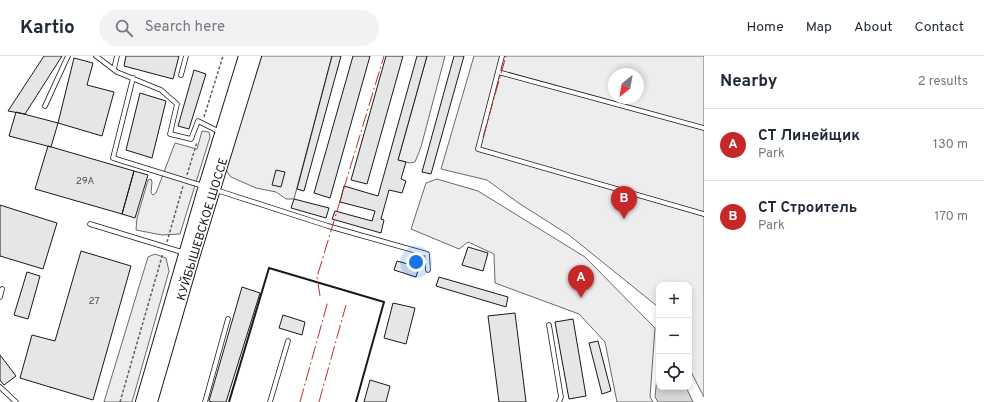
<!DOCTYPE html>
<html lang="en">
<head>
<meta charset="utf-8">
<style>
  :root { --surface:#fff; --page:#f2f2f3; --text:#1f2937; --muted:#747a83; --line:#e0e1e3; --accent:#c62828 }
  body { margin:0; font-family:Overpass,sans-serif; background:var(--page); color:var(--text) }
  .controls { position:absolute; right:12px; bottom:12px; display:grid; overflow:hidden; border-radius:8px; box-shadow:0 2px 6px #0003 }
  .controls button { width:36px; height:36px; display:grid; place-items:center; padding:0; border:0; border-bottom:1px solid var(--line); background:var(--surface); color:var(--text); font:20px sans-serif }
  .compass { position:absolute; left:608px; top:12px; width:36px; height:36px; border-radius:50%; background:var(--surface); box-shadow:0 2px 6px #0003; rotate:211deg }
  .you { position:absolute; left:416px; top:206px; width:14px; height:14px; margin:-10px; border:3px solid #fff; border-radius:50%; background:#1a73e8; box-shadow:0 0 0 6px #1a73e833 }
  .badge { display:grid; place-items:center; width:26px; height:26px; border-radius:50%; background:var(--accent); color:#fff; font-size:13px; font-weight:700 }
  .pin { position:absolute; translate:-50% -33px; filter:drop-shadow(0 1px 2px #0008) }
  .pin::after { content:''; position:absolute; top:21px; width:14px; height:12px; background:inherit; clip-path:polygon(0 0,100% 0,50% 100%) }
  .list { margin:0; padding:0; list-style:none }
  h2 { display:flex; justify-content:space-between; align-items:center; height:52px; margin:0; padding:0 16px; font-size:17px }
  h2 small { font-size:13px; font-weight:400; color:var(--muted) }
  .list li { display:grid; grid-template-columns:26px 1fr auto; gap:12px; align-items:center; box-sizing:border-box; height:72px; padding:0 16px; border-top:1px solid var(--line) }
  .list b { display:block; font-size:15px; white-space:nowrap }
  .list p { margin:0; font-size:13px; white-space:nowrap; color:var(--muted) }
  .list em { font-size:13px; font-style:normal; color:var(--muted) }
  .icon { flex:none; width:22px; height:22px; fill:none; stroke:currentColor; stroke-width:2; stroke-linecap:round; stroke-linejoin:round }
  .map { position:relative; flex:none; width:704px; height:346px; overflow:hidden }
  header { display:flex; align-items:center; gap:24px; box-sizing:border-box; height:56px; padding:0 20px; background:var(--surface); border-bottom:1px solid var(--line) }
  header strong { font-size:19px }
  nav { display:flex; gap:22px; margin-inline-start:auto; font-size:14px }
  .search { width:280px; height:36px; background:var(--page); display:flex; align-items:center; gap:10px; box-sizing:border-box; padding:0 14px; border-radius:22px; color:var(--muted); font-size:15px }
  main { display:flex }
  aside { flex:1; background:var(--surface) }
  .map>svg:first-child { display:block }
  .built { fill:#ededed; stroke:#6a6a6a; fill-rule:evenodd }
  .water { fill:#d7d7d7; stroke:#6a6a6a }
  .building { fill:#e6e6e6; stroke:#1a1a1a }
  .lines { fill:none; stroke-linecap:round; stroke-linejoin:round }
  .lane-casing { stroke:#1a1a1a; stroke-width:5.5 }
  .primary-casing { stroke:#1a1a1a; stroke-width:14 }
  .path { stroke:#5f5f5f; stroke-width:1.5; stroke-dasharray:3 2; stroke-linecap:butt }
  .lane { stroke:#fff; stroke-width:4 }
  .primary { stroke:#fff; stroke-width:12 }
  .wall { stroke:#1a1a1a; stroke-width:2 }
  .power { stroke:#c62828; stroke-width:1; stroke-dasharray:14 3 2 3; stroke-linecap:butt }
  .labels { text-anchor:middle; stroke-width:3; stroke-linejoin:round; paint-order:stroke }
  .number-label { font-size:10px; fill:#4d4d4d }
  .street-label { font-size:12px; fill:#1a1a1a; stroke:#fff }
</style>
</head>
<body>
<header>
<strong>Kartio</strong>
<div class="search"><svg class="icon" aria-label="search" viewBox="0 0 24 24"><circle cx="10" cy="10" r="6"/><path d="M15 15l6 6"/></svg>Search here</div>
<nav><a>Home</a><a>Map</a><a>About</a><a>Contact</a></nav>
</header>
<main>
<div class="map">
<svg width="704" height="346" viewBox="0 0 704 346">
  <rect width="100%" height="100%" fill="#fff"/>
  <path class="built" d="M260,0H332L294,143H286L276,136L256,132L231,121L225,113Z
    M427,0H445L421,91L415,106L410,107L398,104Z
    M474,0H704V341L689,312V229H659V253L657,250L569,179L520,148L487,124L441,113ZM614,18H638V42H614Z
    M202,75L209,76L210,81L180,178L162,179L136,174L137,162L148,124L151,123L152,126L151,137L153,139L156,137L175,87L197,93Z
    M437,123L478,135L585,201L655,272L650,341L653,346H617L605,286L579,258L495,227L494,198L468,186L459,193L411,173L426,127Z
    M155,198L166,202L169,215L132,346H104L148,201Z"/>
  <path class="water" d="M659,301V331H686L693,346H658L655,341Z"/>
  <path class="building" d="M44,0H62L25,58L8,55Z
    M126,0H179L173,23L124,10Z
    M332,0H341L304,135L297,133Z
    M353,0H370L330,142L314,137Z
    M386,0H403L367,128L351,124Z
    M417,0H427L398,104L406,106L401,123L406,125L402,137L389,134L381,163L384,164L381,177L332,163L335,155L372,165L375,155L340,146L344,130L378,140Z
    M454,0H464L431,118L422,116Z
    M74,2L93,7L87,29L114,36L102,80L58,67Z
    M194,14L206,18L189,73L178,70Z
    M140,37L166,45L152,102L126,94Z
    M16,56L58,67L51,91L9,80Z
    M48,90L134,115L122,158L35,133Z
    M276,114L285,116L281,131L272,129Z
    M134,115L148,119L135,162L122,158Z
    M294,143L329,152L326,162L291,152Z
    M0,149L57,167L43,213L0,200Z
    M468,191L488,197L483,215L462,209Z
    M81,195L131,210L93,344L20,322L32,279L55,285Z
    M397,205L419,211L416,221L394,214Z
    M27,216L40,220L28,263L14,259Z
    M439,221L508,241L506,251L436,230Z
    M242,231L260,237L226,346H212L209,345Z
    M393,247L415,252L406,288L384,282Z
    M515,257L526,346H499L488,260Z
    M283,259L305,266L302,279L279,272Z
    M573,263L586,340L569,343L555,266Z
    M598,285L611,335L602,338L589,287Z
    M0,299L16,320L4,329L0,324Z
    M370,324L390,330L386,346H364Z"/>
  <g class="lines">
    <defs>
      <path id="lane" d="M96,0L117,16L161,34L177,48L170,78L191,83L198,65L220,76
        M502,0L478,93L704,158
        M114,13L117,0
        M498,16L704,72
        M181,19L186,0
        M133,22L113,102L203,130
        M45,50L68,0
        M216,134L328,170L427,198L428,214
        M90,168L185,197
        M0,241L2,233
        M549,269L561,341L559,346
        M0,331L16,346
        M205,346L228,263
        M270,346L288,285"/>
      <path id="primary" d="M142,346L205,130L245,0
        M151,346L194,198L255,0"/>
    </defs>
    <use href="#lane" class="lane-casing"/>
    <use href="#primary" class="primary-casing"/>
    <path class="path" d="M204,61L223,0
      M187,119L197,86
      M167,186L183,130
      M120,346L163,197"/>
    <use href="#lane" class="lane"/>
    <use href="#primary" class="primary"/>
    <path class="wall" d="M229,346L269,212L384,246L356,346"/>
    <path class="power" d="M483,81L506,0
      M320,240L317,221L384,0
      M300,346L328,245
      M319,346L346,249"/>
  </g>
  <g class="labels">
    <g class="number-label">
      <text x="85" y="128">29А</text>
      <text x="94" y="248">27</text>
    </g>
    <g class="street-label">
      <text transform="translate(202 173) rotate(-73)" y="4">КУЙБЫШЕВСКОЕ ШОССЕ</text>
    </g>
  </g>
</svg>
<div class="controls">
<button>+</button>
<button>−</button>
<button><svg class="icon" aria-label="locate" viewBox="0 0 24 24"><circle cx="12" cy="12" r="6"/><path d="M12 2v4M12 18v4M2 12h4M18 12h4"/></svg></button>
</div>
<svg class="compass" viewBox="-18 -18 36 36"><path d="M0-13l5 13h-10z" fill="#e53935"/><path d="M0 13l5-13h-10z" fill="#747a83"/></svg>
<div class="you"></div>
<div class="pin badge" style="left:581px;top:242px">A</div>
<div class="pin badge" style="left:624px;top:163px">B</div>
</div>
<aside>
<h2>Nearby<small>2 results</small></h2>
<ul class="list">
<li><span class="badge">A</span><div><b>СТ Линейщик</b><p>Park</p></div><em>130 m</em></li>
<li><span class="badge">B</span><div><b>СТ Строитель</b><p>Park</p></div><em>170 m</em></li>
</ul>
</aside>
</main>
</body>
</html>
